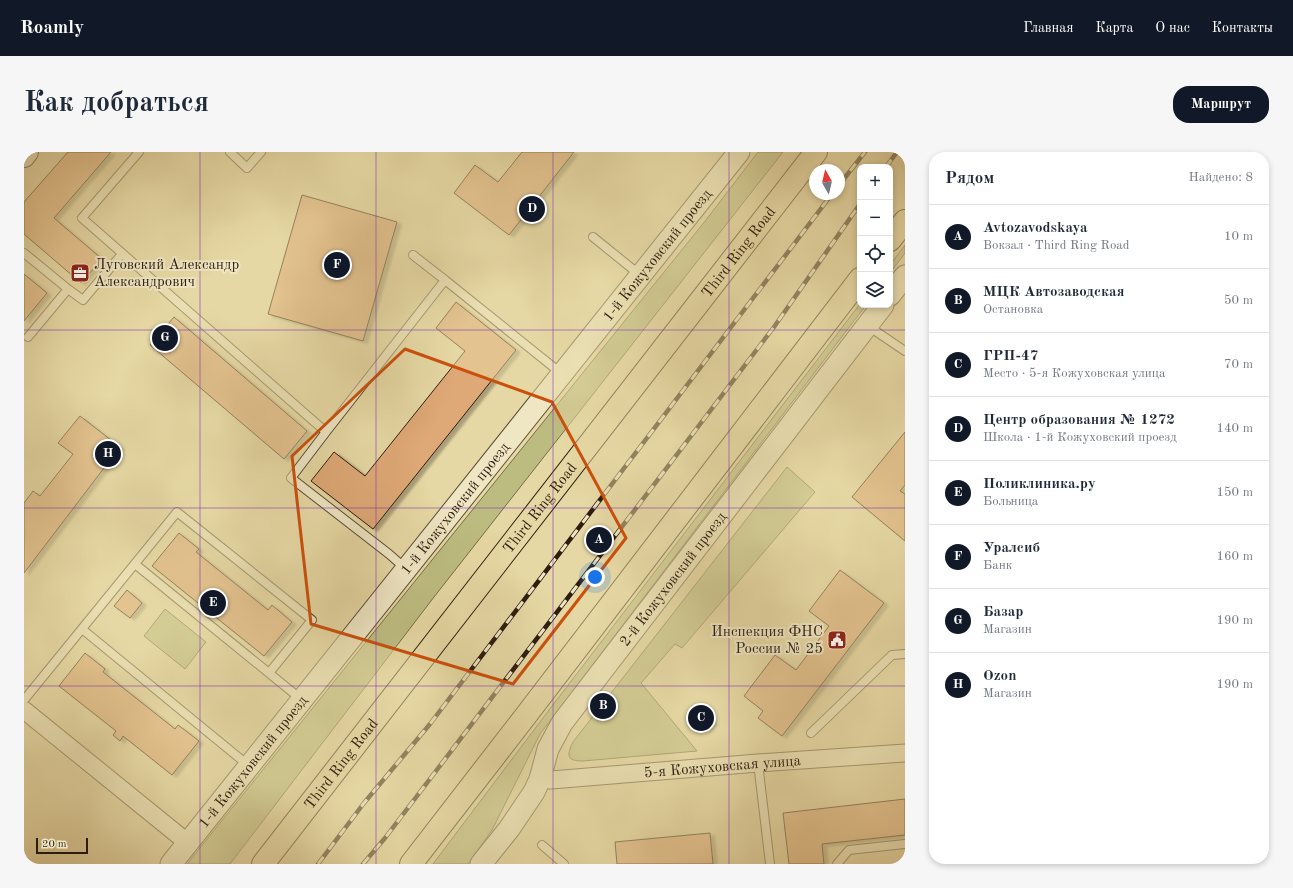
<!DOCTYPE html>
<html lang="ru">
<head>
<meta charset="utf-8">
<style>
  :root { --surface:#fff; --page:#f6f6f7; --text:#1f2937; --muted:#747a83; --line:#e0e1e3; --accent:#111827 }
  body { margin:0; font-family:"Old Standard TT",serif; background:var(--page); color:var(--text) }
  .controls { position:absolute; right:12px; top:12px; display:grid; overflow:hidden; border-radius:8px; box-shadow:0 2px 6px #0003 }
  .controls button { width:36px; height:36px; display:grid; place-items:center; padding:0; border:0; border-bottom:1px solid var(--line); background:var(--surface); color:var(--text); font:20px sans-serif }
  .compass { position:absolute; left:785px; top:12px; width:36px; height:36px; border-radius:50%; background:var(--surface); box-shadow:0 2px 6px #0003; rotate:352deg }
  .scale { position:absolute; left:12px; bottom:10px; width:52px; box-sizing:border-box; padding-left:4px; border:2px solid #2e1d0e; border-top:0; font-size:11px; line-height:14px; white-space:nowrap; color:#2e1d0e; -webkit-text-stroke:3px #efe6c4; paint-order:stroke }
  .you { position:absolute; left:571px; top:425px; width:14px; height:14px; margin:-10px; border:3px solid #fff; border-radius:50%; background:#1a73e8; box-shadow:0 0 0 6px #1a73e833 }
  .badge { display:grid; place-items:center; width:26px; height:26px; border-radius:50%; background:var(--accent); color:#fff; font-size:13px; font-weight:700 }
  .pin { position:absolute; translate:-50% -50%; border:2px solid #fff; box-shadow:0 1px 4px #0006 }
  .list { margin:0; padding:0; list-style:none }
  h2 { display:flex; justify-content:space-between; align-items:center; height:52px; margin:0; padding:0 16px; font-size:17px }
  h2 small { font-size:13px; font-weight:400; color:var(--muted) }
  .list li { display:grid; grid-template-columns:26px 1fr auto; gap:12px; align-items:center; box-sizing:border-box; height:64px; padding:0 16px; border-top:1px solid var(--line) }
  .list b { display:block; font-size:15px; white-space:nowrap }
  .list p { margin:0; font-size:13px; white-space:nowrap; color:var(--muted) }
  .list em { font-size:13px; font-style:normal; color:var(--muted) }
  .icon { flex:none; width:22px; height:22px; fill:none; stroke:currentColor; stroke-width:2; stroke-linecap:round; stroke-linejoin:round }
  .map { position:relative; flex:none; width:881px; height:712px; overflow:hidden; border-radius:16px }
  header { display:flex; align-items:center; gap:24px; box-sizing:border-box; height:56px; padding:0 20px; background:var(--accent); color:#fff }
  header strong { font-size:19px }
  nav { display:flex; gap:22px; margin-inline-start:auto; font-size:14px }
  .intro { display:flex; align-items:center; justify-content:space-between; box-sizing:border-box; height:96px; padding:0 24px }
  h1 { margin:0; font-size:28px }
  .button { padding:10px 18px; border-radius:16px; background:var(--accent); color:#fff; font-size:14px; font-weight:700 }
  main { display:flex; gap:24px; padding:0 24px }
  aside { flex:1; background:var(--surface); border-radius:16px; box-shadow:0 2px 6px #0003 }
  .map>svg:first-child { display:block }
  .green { fill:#bdbc80; stroke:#766c47 }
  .building { fill:#dfa977; stroke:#2e1d0e; filter:url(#shadow) }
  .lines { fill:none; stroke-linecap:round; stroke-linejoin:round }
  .service-casing { stroke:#5c4c34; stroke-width:10 }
  .minor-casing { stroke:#5c4c34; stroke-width:19 }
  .tertiary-casing { stroke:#5c4c34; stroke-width:23 }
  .secondary-casing { stroke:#2e1d0e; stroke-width:24 }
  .primary-casing { stroke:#2e1d0e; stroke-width:24 }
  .service { stroke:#efe6c4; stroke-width:8 }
  .minor { stroke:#efe6c4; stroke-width:17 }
  .tertiary { stroke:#efe6c4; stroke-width:21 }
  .secondary { stroke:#efe6c4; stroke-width:22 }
  .primary { stroke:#e6d8a4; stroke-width:22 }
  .rail-casing { stroke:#2e1d0e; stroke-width:4.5 }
  .rail { stroke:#efe6c4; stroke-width:3; stroke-dasharray:9; stroke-linecap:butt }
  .marked { fill:none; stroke:#cc500c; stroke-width:3; stroke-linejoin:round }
  .grid { fill:none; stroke:#7b2cbf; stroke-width:1; stroke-opacity:0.55 }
  .labels { text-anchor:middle; stroke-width:4; stroke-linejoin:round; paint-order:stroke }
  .street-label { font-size:15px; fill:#2e1d0e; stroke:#efe6c4 }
  .poi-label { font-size:15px; fill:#2e1d0e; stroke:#efe6c4; text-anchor:start }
</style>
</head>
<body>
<header>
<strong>Roamly</strong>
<nav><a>Главная</a><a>Карта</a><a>О нас</a><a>Контакты</a></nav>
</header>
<div class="intro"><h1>Как добраться</h1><a class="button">Маршрут</a></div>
<main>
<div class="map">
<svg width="881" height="712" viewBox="0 0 881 712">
  <defs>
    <filter id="shadow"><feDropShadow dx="4.5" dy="2.5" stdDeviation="1" flood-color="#0004"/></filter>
  </defs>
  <rect width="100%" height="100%" fill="#e6d8a4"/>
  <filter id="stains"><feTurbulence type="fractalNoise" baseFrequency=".005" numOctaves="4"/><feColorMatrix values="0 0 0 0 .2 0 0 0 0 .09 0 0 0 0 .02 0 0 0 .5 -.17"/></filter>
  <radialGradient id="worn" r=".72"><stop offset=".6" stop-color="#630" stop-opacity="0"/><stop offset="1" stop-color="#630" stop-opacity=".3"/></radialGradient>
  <path class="green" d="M734,0H759L410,445L206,712H163L682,68Z
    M881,93V101L866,121V113Z
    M836,152V153H842L516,582L468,678L444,712H409L525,558Z
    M763,315L791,340L658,496L651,492L617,531L673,599L559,609C543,609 542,604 549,590Z
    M141,457L182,490L161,517L120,484Z"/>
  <path class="building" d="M44,0H87L30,66L78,107L57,131L0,82V50Z
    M498,0H550L485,83L430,41L451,13L474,30Z
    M278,43L373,70L339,189L244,162Z
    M0,122L23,141L0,169Z
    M432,150L492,198L349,377L287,329L310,300L341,324L441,199L412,176Z
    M150,165L283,279L260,307L126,193Z
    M56,264L96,295L0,421V351L9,339L16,344L49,302L34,291Z
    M881,280V333L876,339L881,342V389L828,345Z
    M155,381L175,397L172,400L244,458L248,453L268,470L240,504L128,414Z
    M816,418L860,451L758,584L734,566L739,559L720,544L751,503L772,518L805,474L785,459Z
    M103,438L118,451L106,466L90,454Z
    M61,501L81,517L79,520L151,577L154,573L175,589L148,623L99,584L96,589L89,583L92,579L35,534Z
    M672,554L689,570L681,578L664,563Z
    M881,647V683L798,692L800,712H765L759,661Z
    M686,681L689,712H593L591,690Z"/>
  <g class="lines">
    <defs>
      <path id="service" d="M115,0L58,66L302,280L421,128L538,222
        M206,0L223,16L237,0
        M569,85L616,123
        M0,101L44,137L4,185
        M389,103L421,128
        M44,137L59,148L98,102
        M844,174L881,199
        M302,280L267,326L365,402L382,417
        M111,412L278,548
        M58,477L224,613
        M0,548L153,360L288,468L245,521
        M787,581L868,503L881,502
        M734,611L746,712
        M518,693L540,712
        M813,712L825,698L881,692"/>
      <g id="minor">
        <path d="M0,558L164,691"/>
        <path id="s1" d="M516,627L527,628L734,611L881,601"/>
      </g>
      <g id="tertiary">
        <path d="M866,143L881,124"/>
        <path id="s2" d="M147,712L715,0"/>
        <path id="s3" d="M457,712L485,677L510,640L516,627L524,597L538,571L859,153"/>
      </g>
      <path id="secondary" d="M0,4L3,0"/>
      <g id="primary">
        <path d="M866,88L881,69"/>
        <path id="s4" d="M239,712L792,0"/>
        <path d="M387,712L500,566L836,127"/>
      </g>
    </defs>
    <use href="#service" class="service-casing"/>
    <use href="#minor" class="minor-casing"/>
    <use href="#tertiary" class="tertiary-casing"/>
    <use href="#secondary" class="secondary-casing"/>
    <use href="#primary" class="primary-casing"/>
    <use href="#service" class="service"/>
    <use href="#minor" class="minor"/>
    <use href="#tertiary" class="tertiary"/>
    <use href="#secondary" class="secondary"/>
    <use href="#primary" class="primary"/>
    <defs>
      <path id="rail" d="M862,15L873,0
        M815,33L841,0
        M294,712L340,651L406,572L808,42
        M339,712L361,686L750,175L836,52"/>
    </defs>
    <use href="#rail" class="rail-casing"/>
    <use href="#rail" class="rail"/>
  </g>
  <path d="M0 0H881V712H0ZM381,197L528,250L602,386L489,532L287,472L268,304Z" fill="#e6d8a4" fill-opacity=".55" fill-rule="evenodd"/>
  <path class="marked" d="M381,197L528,250L602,386L489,532L287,472L268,304Z"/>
  <path class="grid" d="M176,0V712M352,0V712M529,0V712M705,0V712M0,178H881M0,356H881M0,534H881"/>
  <defs>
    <symbol id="office-square" viewBox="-11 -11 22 22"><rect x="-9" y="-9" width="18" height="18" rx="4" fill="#8f2418" stroke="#efe6c4"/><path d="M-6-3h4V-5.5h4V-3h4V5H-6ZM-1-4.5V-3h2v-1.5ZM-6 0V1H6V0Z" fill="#fff"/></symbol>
    <symbol id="civic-square" viewBox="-11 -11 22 22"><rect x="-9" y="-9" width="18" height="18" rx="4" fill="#8f2418" stroke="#efe6c4"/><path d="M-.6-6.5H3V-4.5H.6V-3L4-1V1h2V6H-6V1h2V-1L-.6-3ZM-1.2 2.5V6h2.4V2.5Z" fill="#fff"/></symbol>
  </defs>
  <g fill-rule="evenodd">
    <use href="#office-square" x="45" y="110" width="22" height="22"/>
    <use href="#civic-square" x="802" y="477" width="22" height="22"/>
  </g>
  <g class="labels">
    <g class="street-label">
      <text dy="5" stroke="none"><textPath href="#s4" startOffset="775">Third Ring Road</textPath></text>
      <text dy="5" stroke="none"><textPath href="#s2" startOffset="779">1-й Кожуховский проезд</textPath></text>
      <text dy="5" stroke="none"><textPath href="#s2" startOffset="455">1-й Кожуховский проезд</textPath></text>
      <text dy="5" stroke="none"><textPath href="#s4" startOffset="451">Third Ring Road</textPath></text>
      <text dy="5" stroke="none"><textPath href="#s3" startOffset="346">2-й Кожуховский проезд</textPath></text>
      <text dy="5" stroke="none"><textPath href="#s2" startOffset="131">1-й Кожуховский проезд</textPath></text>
      <text dy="5" stroke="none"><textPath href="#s4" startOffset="127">Third Ring Road</textPath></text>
      <text dy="5" stroke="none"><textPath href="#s1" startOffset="183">5-я Кожуховская улица</textPath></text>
    </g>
    <g class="poi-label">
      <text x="70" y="117">Луговский Александр<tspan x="70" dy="17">Александрович</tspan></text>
      <text x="799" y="484" text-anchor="end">Инспекция ФНС<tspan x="799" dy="17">России № 25</tspan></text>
    </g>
  </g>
  <rect width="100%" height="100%" filter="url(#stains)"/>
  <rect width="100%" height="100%" fill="url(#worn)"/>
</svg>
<div class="controls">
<button>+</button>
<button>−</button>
<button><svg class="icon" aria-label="locate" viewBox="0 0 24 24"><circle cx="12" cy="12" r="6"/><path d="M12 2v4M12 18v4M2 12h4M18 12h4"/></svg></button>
<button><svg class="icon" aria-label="layers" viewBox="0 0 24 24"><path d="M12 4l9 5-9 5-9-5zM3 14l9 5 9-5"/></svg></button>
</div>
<svg class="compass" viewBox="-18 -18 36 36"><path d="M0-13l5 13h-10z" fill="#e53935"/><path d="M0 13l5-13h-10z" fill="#747a83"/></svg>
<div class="scale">20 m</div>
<div class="you"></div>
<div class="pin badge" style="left:575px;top:388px">A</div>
<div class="pin badge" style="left:579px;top:554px">B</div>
<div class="pin badge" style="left:677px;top:566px">C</div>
<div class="pin badge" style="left:508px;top:57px">D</div>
<div class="pin badge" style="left:189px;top:451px">E</div>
<div class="pin badge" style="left:313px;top:113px">F</div>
<div class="pin badge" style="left:141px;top:186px">G</div>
<div class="pin badge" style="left:84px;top:302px">H</div>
</div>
<aside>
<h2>Рядом<small>Найдено: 8</small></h2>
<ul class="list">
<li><span class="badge">A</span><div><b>Avtozavodskaya</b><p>Вокзал · Third Ring Road</p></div><em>10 m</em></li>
<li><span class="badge">B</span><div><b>МЦК Автозаводская</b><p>Остановка</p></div><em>50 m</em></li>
<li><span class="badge">C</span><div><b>ГРП-47</b><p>Место · 5-я Кожуховская улица</p></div><em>70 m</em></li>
<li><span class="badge">D</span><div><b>Центр образования № 1272</b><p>Школа · 1-й Кожуховский проезд</p></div><em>140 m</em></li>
<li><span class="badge">E</span><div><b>Поликлиника.ру</b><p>Больница</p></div><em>150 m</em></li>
<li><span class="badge">F</span><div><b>Уралсиб</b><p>Банк</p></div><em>160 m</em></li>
<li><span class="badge">G</span><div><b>Базар</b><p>Магазин</p></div><em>190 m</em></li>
<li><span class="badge">H</span><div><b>Ozon</b><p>Магазин</p></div><em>190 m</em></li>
</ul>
</aside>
</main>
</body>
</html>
